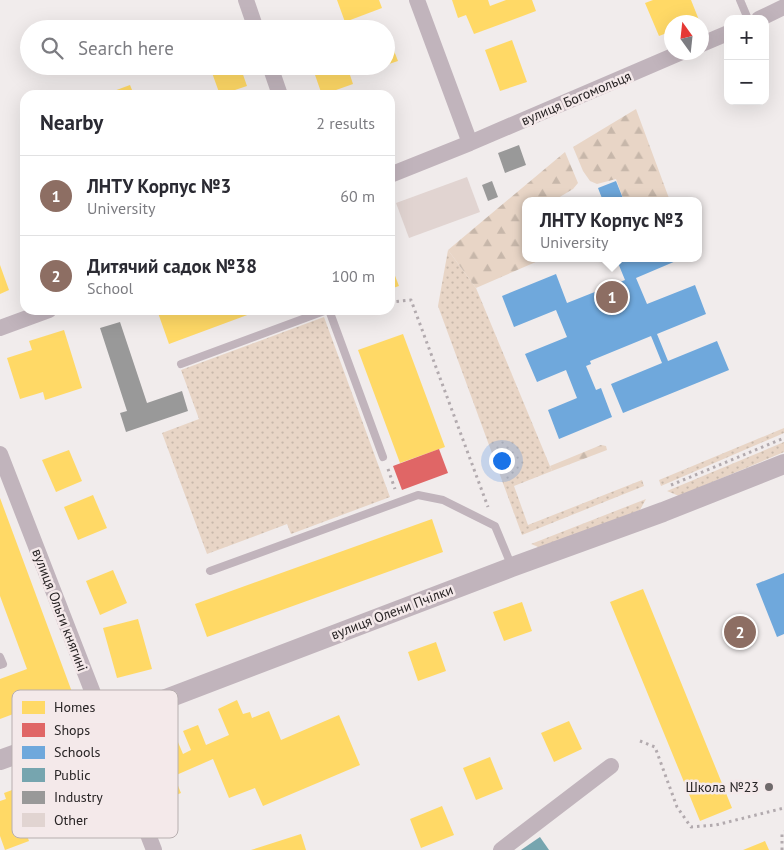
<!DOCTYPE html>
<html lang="en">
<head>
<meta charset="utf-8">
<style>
  :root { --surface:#fff; --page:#f2f2f3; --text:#2b2b33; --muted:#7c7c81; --line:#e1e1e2; --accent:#0b8043 }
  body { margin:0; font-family:"PT Sans",sans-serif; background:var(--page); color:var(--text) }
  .controls { position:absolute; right:15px; top:15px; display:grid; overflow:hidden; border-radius:10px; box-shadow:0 5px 20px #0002 }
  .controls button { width:45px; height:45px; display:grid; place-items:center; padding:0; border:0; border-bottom:1px solid var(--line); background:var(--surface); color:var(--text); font:25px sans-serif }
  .compass { position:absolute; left:664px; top:15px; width:45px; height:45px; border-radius:50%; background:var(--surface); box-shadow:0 5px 20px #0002; rotate:345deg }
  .you { position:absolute; left:501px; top:460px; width:18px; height:18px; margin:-12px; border:4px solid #fff; border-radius:50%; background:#1a73e8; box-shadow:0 0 0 8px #1a73e833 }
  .badge { display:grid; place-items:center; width:32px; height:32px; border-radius:50%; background:var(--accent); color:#fff; font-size:16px; font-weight:700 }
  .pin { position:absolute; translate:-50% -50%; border:2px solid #fff; box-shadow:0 1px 5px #0006 }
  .popup { position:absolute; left:522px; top:197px; width:180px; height:65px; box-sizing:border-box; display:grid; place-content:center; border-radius:10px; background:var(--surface); filter:drop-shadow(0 1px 4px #0005); font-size:16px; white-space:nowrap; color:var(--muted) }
  .popup b { font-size:19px; color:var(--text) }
  .popup::after { content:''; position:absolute; left:50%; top:100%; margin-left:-10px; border:10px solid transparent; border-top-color:var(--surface) }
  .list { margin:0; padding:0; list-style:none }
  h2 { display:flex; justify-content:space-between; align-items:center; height:65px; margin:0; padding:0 20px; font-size:21px }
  h2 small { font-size:16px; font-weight:400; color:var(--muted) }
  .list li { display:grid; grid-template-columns:32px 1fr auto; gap:15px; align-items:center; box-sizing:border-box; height:80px; padding:0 20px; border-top:1px solid var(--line) }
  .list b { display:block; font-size:19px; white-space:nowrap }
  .list p { margin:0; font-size:16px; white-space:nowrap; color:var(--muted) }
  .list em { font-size:16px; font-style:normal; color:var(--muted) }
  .icon { flex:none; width:28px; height:28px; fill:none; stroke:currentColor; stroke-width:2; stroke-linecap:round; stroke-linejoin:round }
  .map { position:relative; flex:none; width:784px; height:850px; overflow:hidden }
  .search { position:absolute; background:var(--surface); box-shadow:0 5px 20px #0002; left:20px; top:20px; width:375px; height:55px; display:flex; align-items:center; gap:12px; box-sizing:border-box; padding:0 18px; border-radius:28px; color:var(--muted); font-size:19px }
  .panel { position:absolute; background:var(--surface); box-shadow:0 5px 20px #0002; left:20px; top:90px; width:375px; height:225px; border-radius:15px }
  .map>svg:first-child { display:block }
  .green { fill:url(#green-dots) }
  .forest { fill:url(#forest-firs) }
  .homes { fill:#ffd966 }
  .shops { fill:#e06666 }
  .schools { fill:#6fa8dc }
  .public { fill:#76a5af }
  .industry { fill:#999 }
  .building { fill:#e1d4d1 }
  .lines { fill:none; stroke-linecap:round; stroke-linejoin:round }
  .path { stroke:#b2aaae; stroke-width:3; stroke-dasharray:2.5 4; stroke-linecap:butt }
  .service { stroke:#c1b4bc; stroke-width:8 }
  .minor { stroke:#c1b4bc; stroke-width:16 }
  .tertiary { stroke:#c1b4bc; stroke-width:20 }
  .poi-dot { fill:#6e6a6b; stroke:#f4e9ea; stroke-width:2 }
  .labels { text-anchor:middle; stroke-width:5; stroke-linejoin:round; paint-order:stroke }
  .street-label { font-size:14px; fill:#282425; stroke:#f4e9ea }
  .poi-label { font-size:14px; fill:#282425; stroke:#f4e9ea; text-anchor:end }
  .key { fill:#f4e9ea; stroke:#b7aeaf; stroke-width:1 }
  .key-label { font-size:14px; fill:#282425 }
</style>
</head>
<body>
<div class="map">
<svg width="784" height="850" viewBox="0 0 784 850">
  <defs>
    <pattern id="green-dots" width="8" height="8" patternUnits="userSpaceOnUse" patternTransform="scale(1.25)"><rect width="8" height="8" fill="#e8d5c6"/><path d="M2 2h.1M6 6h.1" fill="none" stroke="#c7b7aa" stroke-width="1.8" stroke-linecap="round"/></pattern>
    <pattern id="forest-firs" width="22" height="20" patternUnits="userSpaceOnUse" patternTransform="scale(1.25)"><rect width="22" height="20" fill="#e8d5c6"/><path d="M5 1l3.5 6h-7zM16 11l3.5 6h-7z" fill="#c7b7aa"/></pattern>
  </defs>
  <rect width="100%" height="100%" fill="#f1ecec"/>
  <path class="green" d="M448,250L476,288L552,471L514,486L528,525L642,480L644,486L522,535L438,306Z
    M324,317L390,497L291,534L287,524L207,554L162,433L199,419L181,370Z
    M784,428V433L661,486L659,480Z
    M784,442V452L679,496L667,491Z
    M646,499L640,510L541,548L531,544Z"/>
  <path class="forest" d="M636,109L670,201H624L616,179L597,184L590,181L583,171L573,147Z
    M565,152L578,183L573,189L553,201H526V258H545L476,288L448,250Z
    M601,445L606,446L607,450L552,471L550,466Z"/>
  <path class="homes" d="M337,0H379L382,8L345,22Z
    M452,0H488L490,6L506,0H532L536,11L474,34L466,15L458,18Z
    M653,0H691L699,20L693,22H672V31L659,36L645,3Z
    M512,40L527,82L500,91L485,50Z
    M391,43L398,61L386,65V45Z
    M222,66H240L247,86L220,95L211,70Z
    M331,66H347L353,84L322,95L314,72Z
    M130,85L134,95H103Z
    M0,265L9,290L0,294Z
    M390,268H392L399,286L390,289Z
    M157,310H261L169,344Z
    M64,330L82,388L45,400L43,392L20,399L7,358L32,350L29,341Z
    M403,334L445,447L400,463L358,350Z
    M69,450L82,481L56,492L42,460Z
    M93,495L107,528L78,540L64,507Z
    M0,498L72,692L0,719V679L27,669L0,596Z
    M432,519L443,552L207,637L195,604Z
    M113,570L127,603L100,615L86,581Z
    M643,589L732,808L700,821L610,602Z
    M522,602L532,631L504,641L493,612Z
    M138,619L152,669L117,678L103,628Z
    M436,642L446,671L418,681L408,652Z
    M237,700L243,714L250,712L252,718L269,711L281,740L339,715L360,765L263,806L255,788L229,798L213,759L174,776L181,793L166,799L145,747L160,741L157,735L172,728L183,754L191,750L183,731L198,725L206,745L229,735L218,709Z
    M569,721L582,749L554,762L541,733Z
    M87,756L111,817L75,831L51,769Z
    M490,757L503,789L476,800L463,768Z
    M23,786L30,804L17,808L29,841L5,850L0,836V801L6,799L4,793Z
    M442,806L454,835L421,848L410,819Z
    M301,834L306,850H251Z
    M765,841L769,850H743Z"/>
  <path class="shops" d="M439,449L448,473L402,490L393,466Z
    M146,722L149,731L137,736L133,726Z"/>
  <path class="schools" d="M616,181L624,201H603L598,188Z
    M616,258H683L636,278L647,304L695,285L706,314L657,334L668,361L717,341L729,370L623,413L611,384L662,363L651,336L590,361L591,364L586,366L596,390L601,388L612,417L559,439L548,410L577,398L566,370L537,382L525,354L567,337L556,310L514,327L502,296L556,274L567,303L625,280Z
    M784,573V634L777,637L756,584Z"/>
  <path class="public" d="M540,837L549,850H521Z"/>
  <path class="industry" d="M519,145L526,165L505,173L498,153Z
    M492,181L498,197L488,201L482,185Z
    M120,322L147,403L182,391L188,411L126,432L120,413L127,411L100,328Z"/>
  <path class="building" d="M467,177L480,212L409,238L396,203Z"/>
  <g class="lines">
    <path class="path" d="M390,302L411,300L488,507
      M388,469L395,489
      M671,485L784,438
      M640,741L655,747L677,807L691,827L716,825L784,808
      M782,850V834L784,831"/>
    <path class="service" d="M740,0L748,19
      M329,310L383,457
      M181,364L327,310
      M210,571L418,495L443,500L495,526L512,567
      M0,657L3,664L0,665"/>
    <path class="minor" d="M246,0L256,29
      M417,0L470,143
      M759,19L784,7
      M702,44L728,33
      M270,66L280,95
      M390,175L470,143L682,52
      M0,328L49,310
      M0,454L154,850
      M501,850L611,766"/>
    <path class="tertiary" d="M0,760L103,723L512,567L663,512L784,464"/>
  </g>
  <circle class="poi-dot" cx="769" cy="787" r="5"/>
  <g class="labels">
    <g class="street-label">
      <text transform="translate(576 98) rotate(-23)" y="5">вулиця Богомольця</text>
      <text transform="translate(60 610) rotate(69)" y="5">вулиця Ольги княгині</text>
      <text transform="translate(392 612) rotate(-21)" y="5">вулиця Олени Пчілки</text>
    </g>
    <g class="poi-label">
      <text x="759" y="792">Школа №23</text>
    </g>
  </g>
  <rect x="12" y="690" width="166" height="148" rx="8" class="key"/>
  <rect x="22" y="701" width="23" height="13" fill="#ffd966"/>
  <rect x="22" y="723" width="23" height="14" fill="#e06666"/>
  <rect x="22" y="746" width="23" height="13" fill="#6fa8dc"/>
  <rect x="22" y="768" width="23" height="14" fill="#76a5af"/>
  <rect x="22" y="791" width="23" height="13" fill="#999"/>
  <rect x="22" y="813" width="23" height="14" fill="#e1d4d1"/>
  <g class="key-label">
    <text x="54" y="712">Homes</text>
    <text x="54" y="735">Shops</text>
    <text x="54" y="757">Schools</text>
    <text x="54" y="780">Public</text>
    <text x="54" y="802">Industry</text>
    <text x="54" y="825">Other</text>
  </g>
</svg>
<div class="controls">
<button>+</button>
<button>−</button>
</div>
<svg class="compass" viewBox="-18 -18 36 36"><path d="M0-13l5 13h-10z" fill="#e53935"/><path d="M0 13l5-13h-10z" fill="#7c7c81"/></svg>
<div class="you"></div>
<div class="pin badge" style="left:612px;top:297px;background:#8d6e63">1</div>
<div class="popup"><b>ЛНТУ Корпус №3</b>University</div>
<div class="pin badge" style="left:740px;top:632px;background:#8d6e63">2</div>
<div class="search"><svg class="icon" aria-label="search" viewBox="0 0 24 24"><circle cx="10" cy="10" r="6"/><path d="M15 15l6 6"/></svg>Search here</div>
<section class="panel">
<h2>Nearby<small>2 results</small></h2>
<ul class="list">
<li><span class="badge" style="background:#8d6e63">1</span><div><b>ЛНТУ Корпус №3</b><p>University</p></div><em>60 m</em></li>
<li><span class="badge" style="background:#8d6e63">2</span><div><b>Дитячий садок №38</b><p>School</p></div><em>100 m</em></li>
</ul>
</section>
</div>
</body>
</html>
